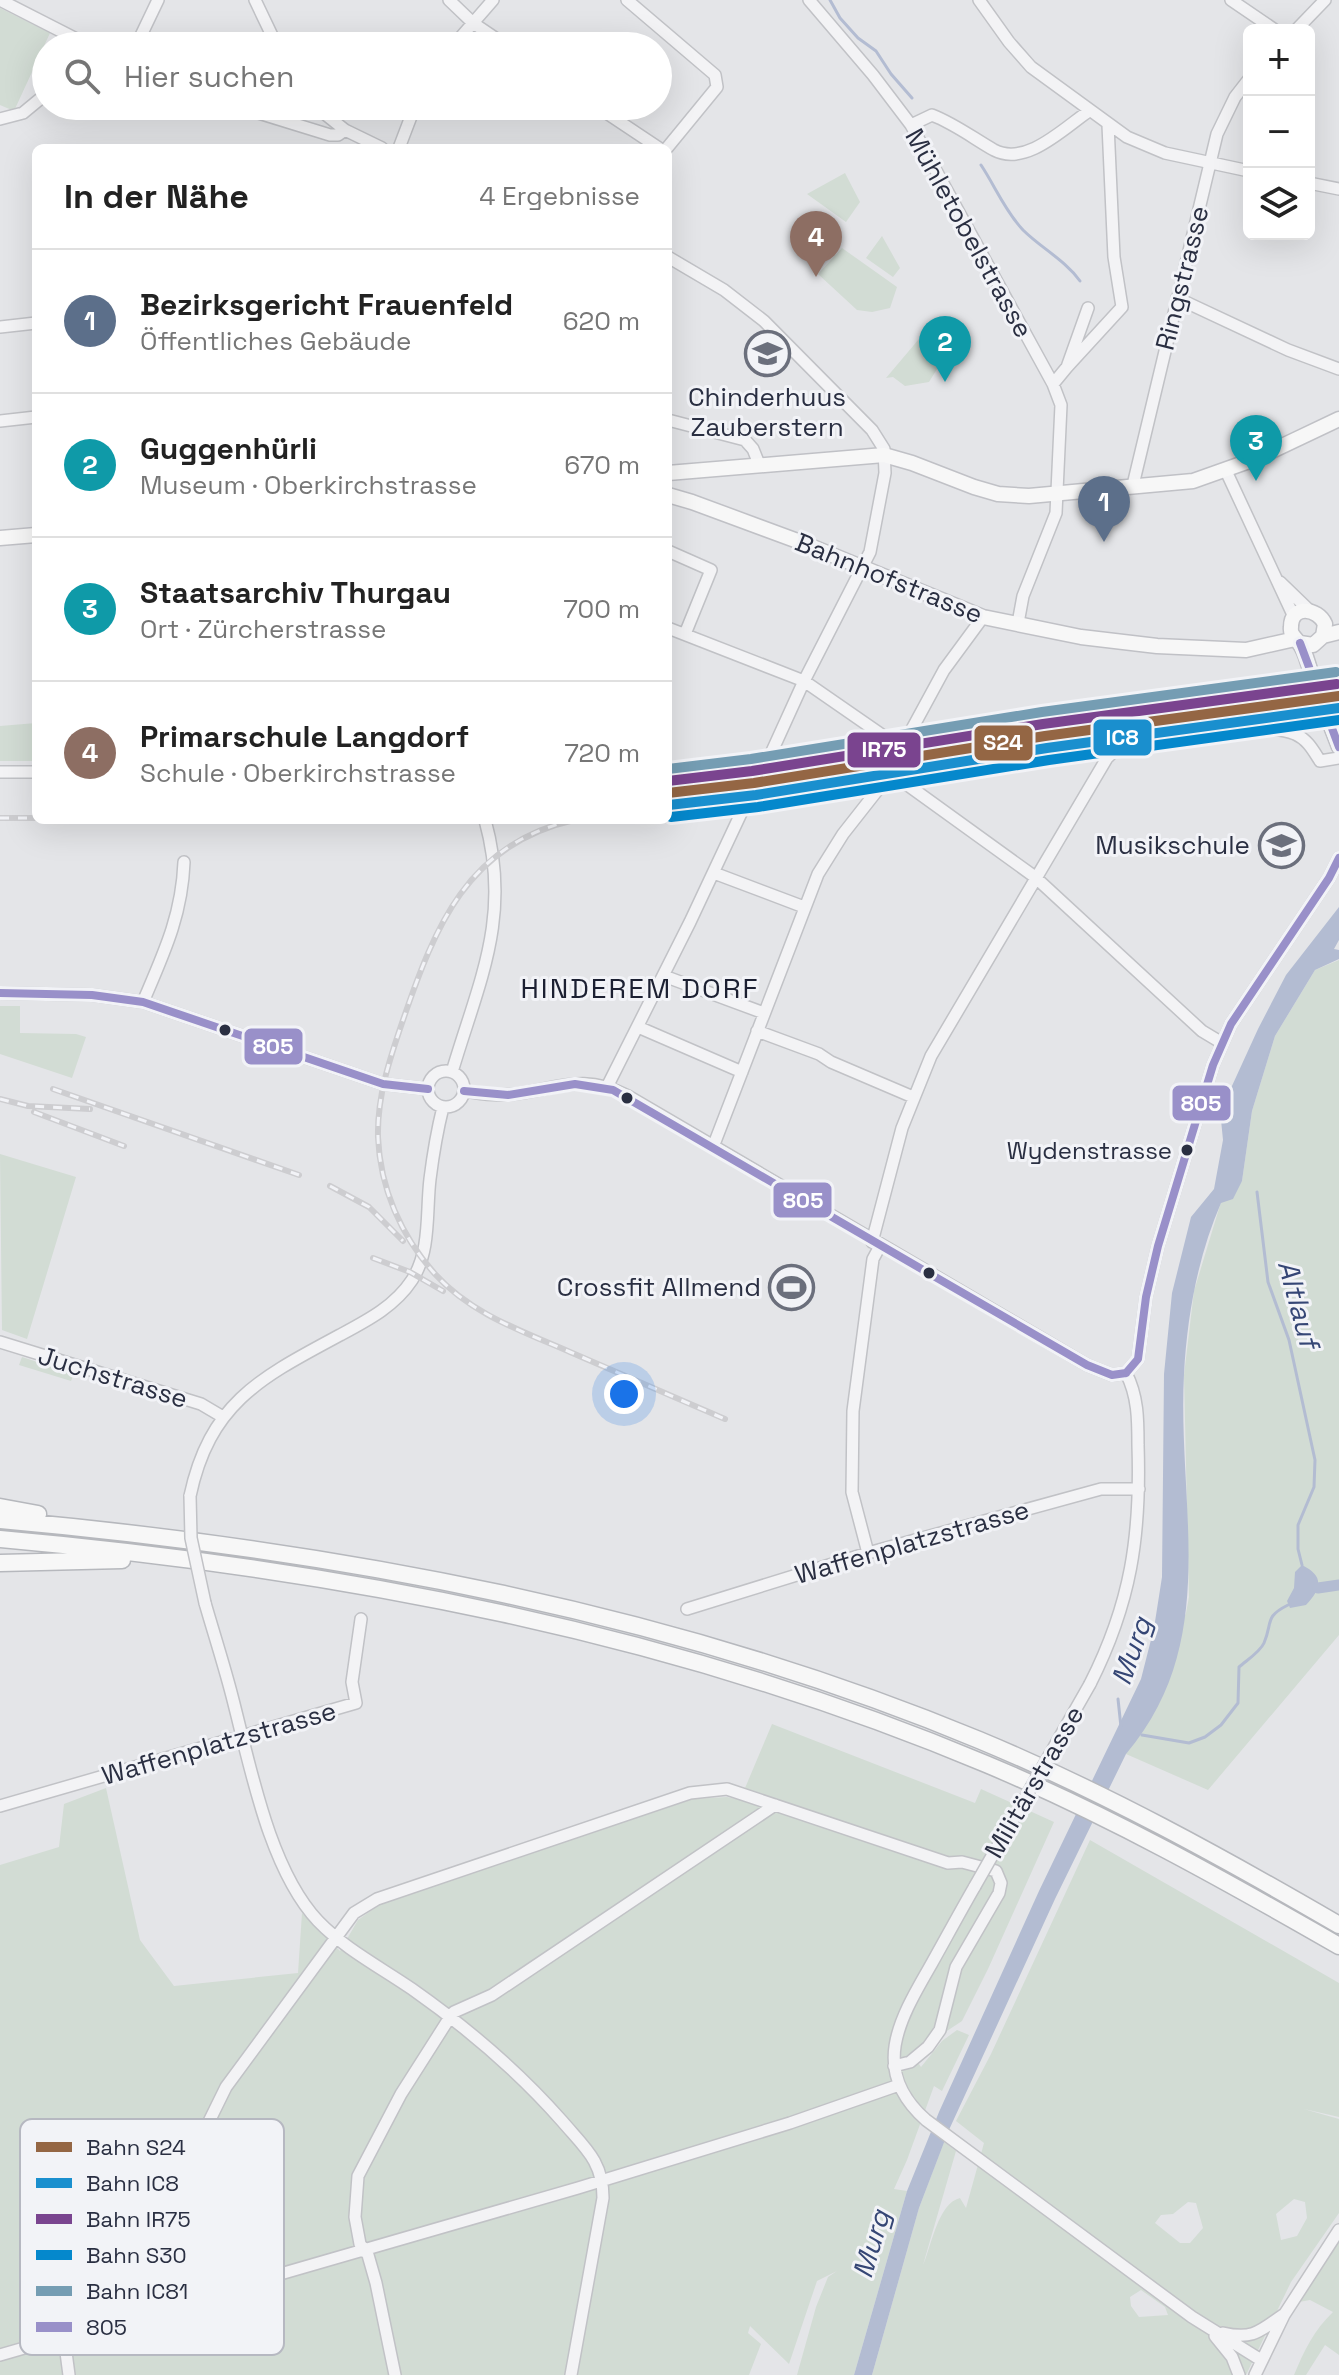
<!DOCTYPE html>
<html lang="de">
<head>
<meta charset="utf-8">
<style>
  :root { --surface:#fff; --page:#f6f6f6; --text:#222; --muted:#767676; --line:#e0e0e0; --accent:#ea580c }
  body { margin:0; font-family:"Space Grotesk",sans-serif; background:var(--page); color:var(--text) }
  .controls { position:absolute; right:24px; top:24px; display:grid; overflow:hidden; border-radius:12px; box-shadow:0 8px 32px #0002 }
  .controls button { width:72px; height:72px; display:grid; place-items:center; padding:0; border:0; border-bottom:2px solid var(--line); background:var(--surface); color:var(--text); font:40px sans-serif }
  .you { position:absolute; left:624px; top:1394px; width:28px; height:28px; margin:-20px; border:6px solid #fff; border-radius:50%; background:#1a73e8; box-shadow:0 0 0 12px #1a73e833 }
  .badge { display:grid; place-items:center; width:52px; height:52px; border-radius:50%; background:var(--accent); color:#fff; font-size:26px; font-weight:700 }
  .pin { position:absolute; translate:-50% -66px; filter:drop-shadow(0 2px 4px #0008) }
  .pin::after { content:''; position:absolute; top:42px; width:28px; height:24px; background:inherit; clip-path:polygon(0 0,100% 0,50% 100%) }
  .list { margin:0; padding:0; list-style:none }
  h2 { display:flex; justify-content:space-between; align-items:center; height:104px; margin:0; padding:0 32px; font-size:34px }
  h2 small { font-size:26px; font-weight:400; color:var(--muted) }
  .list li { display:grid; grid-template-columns:52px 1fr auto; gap:24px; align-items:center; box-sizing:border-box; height:144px; padding:0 32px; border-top:2px solid var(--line) }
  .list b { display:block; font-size:30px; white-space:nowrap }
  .list p { margin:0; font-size:26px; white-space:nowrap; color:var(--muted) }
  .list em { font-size:26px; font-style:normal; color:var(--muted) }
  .icon { flex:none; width:44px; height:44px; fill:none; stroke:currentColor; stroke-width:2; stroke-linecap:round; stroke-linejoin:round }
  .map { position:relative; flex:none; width:1339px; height:2375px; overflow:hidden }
  .search { position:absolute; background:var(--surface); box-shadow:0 8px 32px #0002; left:32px; top:32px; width:640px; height:88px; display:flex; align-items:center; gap:20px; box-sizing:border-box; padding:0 28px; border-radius:44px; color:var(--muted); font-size:30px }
  .panel { position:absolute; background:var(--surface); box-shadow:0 8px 32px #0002; left:32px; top:144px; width:640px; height:680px; border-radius:12px }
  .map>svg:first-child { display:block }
  .green { fill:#d2dcd4; fill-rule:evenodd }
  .water { fill:#b3bcd2 }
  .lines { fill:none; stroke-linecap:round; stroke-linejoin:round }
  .stream { stroke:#b3bcd2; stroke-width:3 }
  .canal { stroke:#b3bcd2; stroke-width:11 }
  .major-tunnel { stroke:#bfc1c7; stroke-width:14; stroke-dasharray:14 7; stroke-linecap:butt }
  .minor-casing { stroke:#c1c2c6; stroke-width:14 }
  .major-casing { stroke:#c0c1c6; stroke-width:17 }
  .highway-casing { stroke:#b6b8bd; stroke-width:19 }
  .minor { stroke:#f3f3f5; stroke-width:11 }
  .major { stroke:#f7f7f7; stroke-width:14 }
  .highway { stroke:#f7f7f7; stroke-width:16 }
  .rail-casing { stroke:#cdcdd0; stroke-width:6 }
  .rail { stroke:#f2f3f7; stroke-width:3; stroke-dasharray:9; stroke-linecap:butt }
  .minor-bridge-casing { stroke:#c1c2c6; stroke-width:14; stroke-linecap:butt }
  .minor-bridge { stroke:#f3f3f5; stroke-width:11 }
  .bus-1-casing { stroke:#f2f3f7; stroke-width:14 }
  .bus-1 { stroke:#9990c9; stroke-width:8 }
  .rail-1-casing { stroke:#f2f3f7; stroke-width:16 }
  .rail-2-casing { stroke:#f2f3f7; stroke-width:16 }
  .rail-3-casing { stroke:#f2f3f7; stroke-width:16 }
  .rail-4-casing { stroke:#f2f3f7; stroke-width:16 }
  .rail-5-casing { stroke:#f2f3f7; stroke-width:16 }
  .rail-1 { stroke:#946644; stroke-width:10 }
  .rail-2 { stroke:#1a8fce; stroke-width:10 }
  .rail-3 { stroke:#7a448f; stroke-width:10 }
  .rail-4 { stroke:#0588cc; stroke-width:10 }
  .rail-5 { stroke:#759db3; stroke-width:10 }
  .bus-dot { fill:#2a2f42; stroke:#f2f3f7; stroke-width:3 }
  .labels { text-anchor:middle; stroke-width:6; stroke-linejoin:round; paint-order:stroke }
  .bus-label { font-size:24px; fill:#2a2f42; stroke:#f2f3f7; text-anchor:end }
  .street-label { font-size:26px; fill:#2a2f42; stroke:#f2f3f7 }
  .poi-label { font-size:26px; fill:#2a2f42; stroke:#f2f3f7; text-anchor:end }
  .neighbourhood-label { font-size:28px; letter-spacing:2px; fill:#1c2032; stroke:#f2f3f7 }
  .water-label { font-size:28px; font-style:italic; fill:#354675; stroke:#f2f3f7 }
  .key { fill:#f2f3f7; stroke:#b6b8c1; stroke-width:2 }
  .key-label { font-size:22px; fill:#2a2f42 }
  .line-badge { stroke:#f2f3f7; stroke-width:3 }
  .badge-label { font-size:22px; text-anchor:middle; font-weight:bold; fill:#fff }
</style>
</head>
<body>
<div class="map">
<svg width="1339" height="2375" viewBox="0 0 1339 2375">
  <rect width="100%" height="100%" fill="#e4e5e8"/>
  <path class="green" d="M0,8L50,33L14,111L0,105Z
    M845,173L860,202L846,222L807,194Z
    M882,236L900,268L893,277L866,258Z
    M842,248L897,287L890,308L872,312L857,310L818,274Z
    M924,333L942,361L929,382L905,386L893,377L886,378Z
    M36,723V761H0V726Z
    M1339,960V1635L1208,1790L1126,1754L1186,1613L1189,1597L1184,1375L1194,1291L1221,1202L1242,1181L1252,1111L1275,1036L1315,970Z
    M0,1006H20V1033L76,1034L86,1037L72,1078L0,1054Z
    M0,1154L76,1177L27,1339L2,1330Z
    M22,1357L74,1374L71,1381L19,1365Z
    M772,1724L975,1803L981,1789L1054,1822L988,1969L962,2021L912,2054L921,2067L942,2041L957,2030L969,2035L942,2091L934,2086L907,2160L894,2189L907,2191L854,2375H797L816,2307L828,2277L837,2271L817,2281L789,2364L750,2326L748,2333L761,2344L749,2375H0V1865L59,1847L64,1804L106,1788L140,1940L174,1986L298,1973L302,1913L340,1951L358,1920L380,1904L693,1799L727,1797L740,1800Z
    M1090,1840L1339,1983V2117L1304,2109L1339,2119V2213L1291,2282L1246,2375H872L919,2208L944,2142L956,2151L923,2265C931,2247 938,2203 960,2198L966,2208L984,2143L956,2121L991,2054ZM1294,2199L1305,2202L1307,2218L1297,2236L1281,2240L1276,2214ZM1188,2202L1196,2203L1203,2228L1190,2243H1180L1155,2223L1161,2215L1173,2214ZM1141,2290L1165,2307L1168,2315L1139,2317L1131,2306L1130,2297Z
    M1339,2242V2355L1325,2345L1306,2375H1294C1304,2351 1314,2330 1333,2312L1310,2300L1299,2302Z"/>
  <path class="water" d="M1339,907V940L1334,949L1339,950V959L1315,970L1275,1036L1252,1111L1242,1181L1233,1199L1221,1203C1198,1256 1187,1316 1184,1374C1177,1507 1222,1641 1126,1754L1055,1899L948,2132L919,2208L872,2375H854L907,2191L939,2112L1039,1891L1141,1679L1154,1628L1162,1577L1164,1374L1172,1293L1191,1217L1214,1189L1223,1140L1221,1120L1226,1099L1258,1029L1286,975Z
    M1302,1565C1324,1576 1322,1588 1306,1605L1290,1608L1287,1601L1294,1588L1295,1572Z"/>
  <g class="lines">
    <path class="stream" d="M830,0L840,18L858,38L876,51L891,74L912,98
      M981,165C995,186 1005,211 1023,230C1041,248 1065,260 1080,281
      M1257,1192L1268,1282L1289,1340L1315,1460L1314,1487L1298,1525V1549L1302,1565
      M1118,1699L1121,1727
      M1142,1735L1189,1743L1205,1737L1221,1725L1238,1703L1239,1667C1247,1660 1260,1652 1264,1643C1273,1622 1264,1617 1288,1605"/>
    <path class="canal" d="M1318,1588L1339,1585"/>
    <path class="major-tunnel" d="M1316,683L1327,716"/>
    <defs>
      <path id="minor" d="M0,0L90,46
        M255,0L277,46
        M449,0L473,23L507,46
        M627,0L715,75L717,87L667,148
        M809,0L873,75L911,125L1053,384L1061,405L1056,513L1023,596L1018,623
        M979,0L1009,42L1031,67L1127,137L1165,153L1249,171
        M1231,0L1275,30
        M1296,30L1325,0
        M136,46L158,0
        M453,46L493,0
        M236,106L330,135H338L345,130
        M315,106L345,130L382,148
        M596,106L659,148
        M0,119L23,113L46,94
        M911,125L932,115C955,124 973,138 994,150C1026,167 1064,128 1089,111
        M399,148L415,106
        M1309,183L1339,189
        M668,257L724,290L764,321L872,430L884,449L885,473L870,552L804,681L764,769
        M1177,298L1288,350L1339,369
        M0,327L36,323
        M1067,367L1122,307L1114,257L1108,125
        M1053,384L1067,367L1088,308
        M668,420L745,440L753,449L759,464
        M0,421L36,417
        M1226,471L1294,617
        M1133,485L1217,134L1235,97L1249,79
        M668,551L711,570L685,634
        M1280,582L1309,610
        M668,628L804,681L895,744L906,740L944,670L983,617
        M0,772H36
        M714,873L804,907
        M664,976L764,1013
        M0,993L92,995L143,1002L383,1084L428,1089
        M143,1002C164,953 182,915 184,862
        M638,1027L742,1072
        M757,1031L819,1054L831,1062L913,1097
        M428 1089a18 18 0 1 1 36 0a18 18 0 1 1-36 0Z
        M452,1072C479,981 512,917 485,820
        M607,1087L690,922L744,807
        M464,1091C483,1094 503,1097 522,1093C564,1086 587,1075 628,1096L1087,1365L1112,1375L1126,1373
        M713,1147L818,874L843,834L887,778L892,777L909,786L1035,877L1202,1031L1222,1043
        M872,1242L902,1128L931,1056L1107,758L1120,745L1132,740C1166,736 1268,721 1295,734C1307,739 1313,750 1320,761L1339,758
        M0,1342L201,1404L223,1417
        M1126,1373L1138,1359L1146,1297L1158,1246L1213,1065L1231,1024L1329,878L1339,858
        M190,1496C210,1402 262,1377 340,1335C368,1320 395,1306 412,1280C431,1251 426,1212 430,1179C433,1155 437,1131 443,1107
        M868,1553L852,1492L853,1411L873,1259L880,1246
        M205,1603C214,1634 224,1665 232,1696C250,1765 269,1869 318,1921C345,1949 380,1967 412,1989C466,2027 518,2071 562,2121C585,2148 603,2161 603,2198L571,2375
        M687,1609L868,1553L1101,1489H1139
        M1090,1684C1131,1603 1141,1536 1138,1445C1138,1420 1138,1396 1126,1373
        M0,1806L356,1703L352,1682L361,1619
        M975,1886C960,1912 946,1938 932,1963C901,2017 868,2069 926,2120L1192,2317L1261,2360
        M117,2321L115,2310L117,2298L169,2203L226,2087L354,1913L377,1899L690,1793L727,1789L948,1863L962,1862L996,1871L1001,1883L999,1893L956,1967L940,2030L928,2047L910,2062L894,2066
        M1223,2333C1253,2340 1260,2331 1283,2315
        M1215,2336L1232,2357L1239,2375
        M64,2337L69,2375
        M0,2355L578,2188L790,2123L899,2085
        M395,2375L376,2283L368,2255L360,2244L355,2217L358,2176L401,2094L450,2017L454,2012L492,1995L775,1805
        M1255,2375L1284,2315L1339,2230"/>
      <path id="major" d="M668,473L884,455L912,463L974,487L998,494L1029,496L1193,481L1255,459L1339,419
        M668,495L692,502L803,543L983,617L1081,637L1157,646L1246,650L1295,639
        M0,538L36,535
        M1323,636L1339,632
        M1300,643L1313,645L1323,636L1325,624C1318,608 1291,604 1291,627C1290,635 1295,637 1299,643C1308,654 1308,671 1316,683
        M1327,716L1339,747"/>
      <path id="highway" d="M0,1507L38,1514
        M0,1520C334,1550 668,1611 979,1740C1104,1792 1222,1857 1339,1925
        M0,1539C337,1569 672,1632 986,1764C1108,1815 1224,1880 1339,1946
        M0,1563L122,1560"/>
    </defs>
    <use href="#minor" class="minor-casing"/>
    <use href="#major" class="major-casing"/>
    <use href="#highway" class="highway-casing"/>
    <use href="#minor" class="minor"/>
    <use href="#major" class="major"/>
    <use href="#highway" class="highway"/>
    <defs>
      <path id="rail" d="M668,808L770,794L887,768
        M0,818H36
        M574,820C467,844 435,927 403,1020C390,1058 377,1096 378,1137C380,1188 401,1236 435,1274C471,1314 522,1331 570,1352C622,1374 673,1397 725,1419
        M53,1089L299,1175
        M0,1099L28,1106L90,1109
        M34,1112L124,1146
        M330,1186L369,1207L403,1241
        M373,1258L410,1272L443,1291"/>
    </defs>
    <use href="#rail" class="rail-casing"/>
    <use href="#rail" class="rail"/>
    <defs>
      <path id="minor-bridge" d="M190,1496L191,1538L205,1603
        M975,1886L1090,1684"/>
    </defs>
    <use href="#minor-bridge" class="minor-bridge-casing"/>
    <use href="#minor-bridge" class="minor-bridge"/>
    <defs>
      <path id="bus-1" d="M1300,643L1339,747
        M0,993L92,995L143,1002L383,1084L428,1089
        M464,1091L508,1095L575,1084L613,1090L1087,1365L1112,1375L1126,1373
        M1126,1373L1138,1359L1146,1297L1158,1246L1213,1065L1231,1024L1329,878L1339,858"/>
    </defs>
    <use href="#bus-1" class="bus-1-casing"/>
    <use href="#bus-1" class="bus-1"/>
    <defs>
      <path id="rail-1" d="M668,793L754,783L1045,736L1339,696"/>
      <path id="rail-2" d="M669,805L756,795L1047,748L1339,708"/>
      <path id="rail-3" d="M668,781L752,771L1043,724L1337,684"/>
      <path id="rail-4" d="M671,817L758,807L1049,760L1339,720"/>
      <path id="rail-5" d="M668,769L751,759L1042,712L1336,672"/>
    </defs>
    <use href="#rail-1" class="rail-1-casing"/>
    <use href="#rail-2" class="rail-2-casing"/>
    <use href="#rail-3" class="rail-3-casing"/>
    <use href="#rail-4" class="rail-4-casing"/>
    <use href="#rail-5" class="rail-5-casing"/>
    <use href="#rail-1" class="rail-1"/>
    <use href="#rail-2" class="rail-2"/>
    <use href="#rail-3" class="rail-3"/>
    <use href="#rail-4" class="rail-4"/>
    <use href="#rail-5" class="rail-5"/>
  </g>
  <defs>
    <symbol id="school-ring" viewBox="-11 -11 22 22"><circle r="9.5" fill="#f2f3f7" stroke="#6b6f7c" stroke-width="1.5"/><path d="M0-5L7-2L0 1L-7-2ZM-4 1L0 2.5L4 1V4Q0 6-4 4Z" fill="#6b6f7c"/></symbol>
    <symbol id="stadium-ring" viewBox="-11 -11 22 22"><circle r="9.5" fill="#f2f3f7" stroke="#6b6f7c" stroke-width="1.5"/><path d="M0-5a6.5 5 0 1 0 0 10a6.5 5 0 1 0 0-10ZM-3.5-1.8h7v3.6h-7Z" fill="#6b6f7c"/></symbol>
  </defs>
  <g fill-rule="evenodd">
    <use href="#school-ring" x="742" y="328" width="51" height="51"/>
    <use href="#school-ring" x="1256" y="820" width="51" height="51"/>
    <use href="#stadium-ring" x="766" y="1262" width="51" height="51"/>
  </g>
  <g class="bus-dot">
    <circle cx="225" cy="1030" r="7"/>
    <circle cx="627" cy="1098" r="7"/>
    <circle cx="1187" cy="1150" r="7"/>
    <circle cx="929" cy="1273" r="7"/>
  </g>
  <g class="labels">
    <g class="bus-label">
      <text x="1172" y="1159">Wydenstrasse</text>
    </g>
    <g class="street-label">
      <text transform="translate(969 233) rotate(61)" y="9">Mühletobelstrasse</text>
      <text transform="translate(1182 278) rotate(-76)" y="9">Ringstrasse</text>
      <text transform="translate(889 578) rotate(22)" y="9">Bahnhofstrasse</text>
      <text transform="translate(113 1377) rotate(17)" y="9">Juchstrasse</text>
      <text transform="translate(912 1542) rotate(-16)" y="9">Waffenplatzstrasse</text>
      <text transform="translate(219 1743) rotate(-16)" y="9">Waffenplatzstrasse</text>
      <text transform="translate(1034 1782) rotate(-60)" y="9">Militärstrasse</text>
    </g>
    <g class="poi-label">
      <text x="767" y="406" text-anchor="middle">Chinderhuus<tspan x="767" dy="30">Zauberstern</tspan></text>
      <text x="1250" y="854">Musikschule</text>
      <text x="761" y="1296">Crossfit Allmend</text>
    </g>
    <g class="neighbourhood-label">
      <text x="640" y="998">HINDEREM DORF</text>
    </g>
    <g class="water-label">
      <text transform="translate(1299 1304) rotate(75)" y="10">Altlauf</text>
      <text transform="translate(1131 1651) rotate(-71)" y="10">Murg</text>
      <text transform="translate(871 2244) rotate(-74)" y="10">Murg</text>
    </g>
  </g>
  <rect x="20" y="2119" width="264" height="236" rx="12" class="key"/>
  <rect x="36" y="2142" width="36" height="10" fill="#946644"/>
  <rect x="36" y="2178" width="36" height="10" fill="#1a8fce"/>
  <rect x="36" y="2214" width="36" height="10" fill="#7a448f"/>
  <rect x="36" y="2250" width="36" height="10" fill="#0588cc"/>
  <rect x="36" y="2286" width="36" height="10" fill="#759db3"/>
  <rect x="36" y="2322" width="36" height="10" fill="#9990c9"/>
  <g class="key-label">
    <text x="86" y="2155">Bahn S24</text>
    <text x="86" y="2191">Bahn IC8</text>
    <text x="86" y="2227">Bahn IR75</text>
    <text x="86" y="2263">Bahn S30</text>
    <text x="86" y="2299">Bahn IC81</text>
    <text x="86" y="2335">805</text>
  </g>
  <g class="line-badge">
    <rect x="1092" y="718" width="61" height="39" rx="8" fill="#1a8fce"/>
    <rect x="973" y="724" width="61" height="38" rx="8" fill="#946644"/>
    <rect x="846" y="731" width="76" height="38" rx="8" fill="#7a448f"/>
    <rect x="243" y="1027" width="61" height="39" rx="8" fill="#9990c9"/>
    <rect x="1171" y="1084" width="61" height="38" rx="8" fill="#9990c9"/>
    <rect x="772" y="1181" width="61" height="38" rx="8" fill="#9990c9"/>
  </g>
  <g class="badge-label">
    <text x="1122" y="745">IC8</text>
    <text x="1003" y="750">S24</text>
    <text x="884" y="757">IR75</text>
    <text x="273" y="1054">805</text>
    <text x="1201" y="1111">805</text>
    <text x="803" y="1208">805</text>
  </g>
</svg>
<div class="controls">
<button>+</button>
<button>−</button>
<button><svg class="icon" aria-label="layers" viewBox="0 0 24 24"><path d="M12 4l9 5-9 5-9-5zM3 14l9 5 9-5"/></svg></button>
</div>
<div class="you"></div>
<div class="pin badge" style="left:1104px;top:542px;background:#5c6f8a">1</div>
<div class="pin badge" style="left:945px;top:382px;background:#0f9aa8">2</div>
<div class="pin badge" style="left:1256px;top:481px;background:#0f9aa8">3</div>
<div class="pin badge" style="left:816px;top:277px;background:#8d6e63">4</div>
<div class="search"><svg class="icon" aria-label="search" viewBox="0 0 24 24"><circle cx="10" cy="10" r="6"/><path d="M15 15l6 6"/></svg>Hier suchen</div>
<section class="panel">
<h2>In der Nähe<small>4 Ergebnisse</small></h2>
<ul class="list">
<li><span class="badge" style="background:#5c6f8a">1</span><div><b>Bezirksgericht Frauenfeld</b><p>Öffentliches Gebäude</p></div><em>620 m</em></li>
<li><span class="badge" style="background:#0f9aa8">2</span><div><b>Guggenhürli</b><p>Museum · Oberkirchstrasse</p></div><em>670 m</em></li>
<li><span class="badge" style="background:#0f9aa8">3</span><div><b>Staatsarchiv Thurgau</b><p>Ort · Zürcherstrasse</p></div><em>700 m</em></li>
<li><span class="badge" style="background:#8d6e63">4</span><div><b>Primarschule Langdorf</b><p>Schule · Oberkirchstrasse</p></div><em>720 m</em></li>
</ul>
</section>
</div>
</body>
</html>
